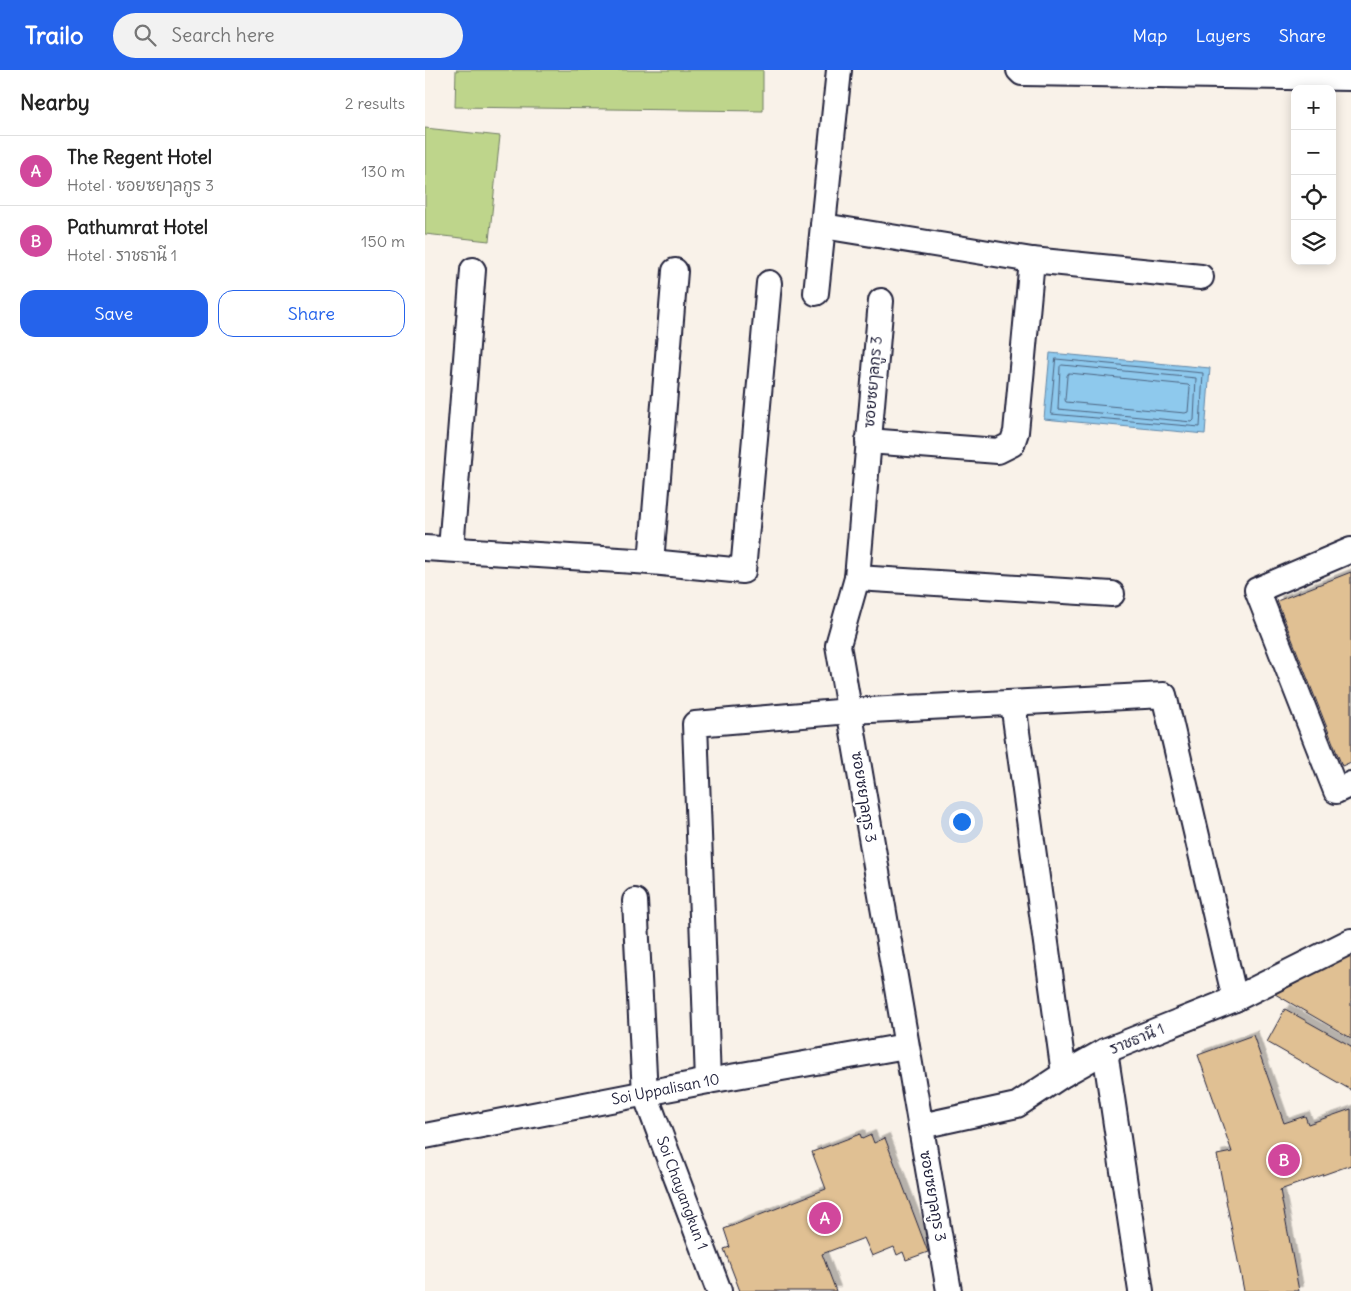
<!DOCTYPE html>
<html lang="en">
<head>
<meta charset="utf-8">
<style>
  :root { --surface:#fff; --page:#f2f2f2; --text:#222; --muted:#767676; --line:#e0e0e0; --accent:#2563eb }
  body { margin:0; font-family:Delius,"Playpen Sans Thai",sans-serif; background:var(--page); color:var(--text) }
  .controls { position:absolute; right:15px; top:15px; display:grid; overflow:hidden; border-radius:10px; box-shadow:0 2px 12px #0003 }
  .controls button { width:45px; height:45px; display:grid; place-items:center; padding:0; border:0; border-bottom:1px solid var(--line); background:var(--surface); color:var(--text); font:25px sans-serif }
  .you { position:absolute; left:536px; top:751px; width:18px; height:18px; margin:-12px; border:4px solid #fff; border-radius:50%; background:#1a73e8; box-shadow:0 0 0 8px #1a73e833 }
  .badge { display:grid; place-items:center; width:32px; height:32px; border-radius:50%; background:var(--accent); color:#fff; font-size:16px; font-weight:700 }
  .pin { position:absolute; translate:-50% -50%; border:2px solid #fff; box-shadow:0 1px 5px #0006 }
  .list { margin:0; padding:0; list-style:none }
  h2 { display:flex; justify-content:space-between; align-items:center; height:65px; margin:0; padding:0 20px; font-size:21px }
  h2 small { font-size:16px; font-weight:400; color:var(--muted) }
  .list li { display:grid; grid-template-columns:32px 1fr auto; gap:15px; align-items:center; box-sizing:border-box; height:70px; padding:0 20px; border-top:1px solid var(--line) }
  .list b { display:block; font-size:19px; white-space:nowrap }
  .list p { margin:0; font-size:16px; white-space:nowrap; color:var(--muted) }
  .list em { font-size:16px; font-style:normal; color:var(--muted) }
  .actions { display:flex; gap:10px; padding:15px 20px }
  .actions a { flex:1; padding:11px 0; border:1px solid var(--accent); border-radius:15px; text-align:center; font-size:18px; color:var(--accent) }
  .actions .main { background:var(--accent); color:#fff }
  .icon { flex:none; width:28px; height:28px; fill:none; stroke:currentColor; stroke-width:2; stroke-linecap:round; stroke-linejoin:round }
  .map { position:relative; flex:none; width:926px; height:1221px; overflow:hidden }
  header { display:flex; align-items:center; gap:30px; box-sizing:border-box; height:70px; padding:0 25px; background:var(--accent); color:#fff }
  header strong { font-size:24px }
  nav { display:flex; gap:28px; margin-inline-start:auto; font-size:18px }
  .search { width:350px; height:45px; background:var(--page); display:flex; align-items:center; gap:12px; box-sizing:border-box; padding:0 18px; border-radius:28px; color:var(--muted); font-size:19px }
  main { display:flex }
  aside { flex:1; background:var(--surface) }
  .map>svg:first-child { display:block }
  .green { fill:#bed58b; stroke:#707c63 }
  .water { fill:#8ec9ed; stroke:#6386a6 }
  .lines { fill:none; stroke-linecap:round; stroke-linejoin:round }
  .shore { stroke:#4d6582; stroke-width:1 }
  .building { fill:#e0c093; stroke:#22223b; filter:url(#shadow) }
  .minor-casing { stroke:#22223b; stroke-width:28 }
  .minor { stroke:#fff; stroke-width:24 }
  .labels { text-anchor:middle; stroke-width:5; stroke-linejoin:round; paint-order:stroke }
  .street-label { font-size:15px; fill:#22223b; stroke:#fff }
</style>
</head>
<body>
<header>
<strong>Trailo</strong>
<div class="search"><svg class="icon" aria-label="search" viewBox="0 0 24 24"><circle cx="10" cy="10" r="6"/><path d="M15 15l6 6"/></svg>Search here</div>
<nav><a>Map</a><a>Layers</a><a>Share</a></nav>
</header>
<main>
<aside>
<h2>Nearby<small>2 results</small></h2>
<ul class="list">
<li><span class="badge" style="background:#d1479c">A</span><div><b>The Regent Hotel</b><p>Hotel · ซอยซยๅลกูร 3</p></div><em>130 m</em></li>
<li><span class="badge" style="background:#d1479c">B</span><div><b>Pathumrat Hotel</b><p>Hotel · ราชธานี 1</p></div><em>150 m</em></li>
</ul>
<div class="actions"><a class="main">Save</a><a>Share</a></div>
</aside>
<div class="map">
<svg width="926" height="1221" viewBox="0 0 926 1221">
  <defs>
    <filter id="shadow"><feDropShadow dx="4.5" dy="-4.5" stdDeviation="0" flood-color="#0004"/></filter>
  </defs>
  <rect width="100%" height="100%" fill="#f9f2e9"/>
  <filter id="ink" filterUnits="userSpaceOnUse"><feTurbulence type="fractalNoise" baseFrequency=".02" numOctaves="2"/><feDisplacementMap in="SourceGraphic" scale="10" xChannelSelector="R" yChannelSelector="G"/><feConvolveMatrix kernelMatrix="1 2 1 2 8 2 1 2 1" color-interpolation-filters="sRGB"/></filter>
  <g filter="url(#ink)">
    <path class="green" d="M31,0H338V41L30,37Z
      M0,58L75,66L64,171L0,164Z"/>
    <path class="water" d="M625,283L785,298L780,364L619,349Z"/>
    <g class="lines">
      <path class="shore" d="M631,289L778,303L775,357L626,344Z
        M637,295L771,308L769,350L767,352L633,339L635,297Z
        M644,303L763,315L765,317L763,342L760,343L641,332L640,330L642,306Z"/>
    </g>
    <path class="building" d="M926,502V692L917,696L852,531Z
      M926,884V968L850,924Z
      M860,939L926,976V1020L842,972Z
      M828,965L859,1053L880,1046L883,1054L926,1039V1095L855,1120L874,1221H819L792,1085L807,1082L773,985Z
      M435,1064L437,1069L446,1065L449,1073L460,1068L503,1182L481,1190L478,1182L472,1185L469,1177L447,1186L439,1168L397,1184L411,1221H315L299,1179L305,1177L299,1159L401,1119L387,1082Z"/>
    <g class="lines">
      <defs>
        <g id="minor">
          <path d="M594,0L597,3L926,8"/>
          <path d="M398,156L607,190L776,207"/>
          <path d="M391,223L414,0"/>
          <path d="M456,231L432,508L413,575L524,1221"/>
          <path d="M443,371L573,381L587,374L591,362L607,190"/>
          <path d="M0,478L226,492L318,501L344,213"/>
          <path d="M26,479L48,200"/>
          <path d="M926,480L832,520L911,721L926,714"/>
          <path d="M226,492L250,201"/>
          <path d="M432,508L687,524"/>
          <path d="M588,633L639,1004"/>
          <path id="s1" d="M210,831L220,1024L294,1221"/>
          <path d="M680,981L716,1221"/>
          <path d="M283,1011L270,654L425,641L739,625L810,929"/>
          <path d="M496,1056L592,1035L639,1004L680,981L810,929L926,871"/>
          <path id="s2" d="M0,1066L283,1011L481,976"/>
        </g>
      </defs>
      <use href="#minor" class="minor-casing"/>
      <use href="#minor" class="minor"/>
    </g>
  </g>
  <g class="labels">
    <g class="street-label">
      <text transform="translate(448 312) rotate(-85)" y="5">ซอยซยๅลกูร 3</text>
      <text transform="translate(439 727) rotate(81)" y="5">ซอยซยๅลกูร 3</text>
      <text transform="translate(712 969) rotate(-22)" y="5">ราชธานี 1</text>
      <text dy="5" stroke="none"><textPath href="#s2" startOffset="245">Soi Uppalisan 10</textPath></text>
      <text dy="5" stroke="none"><textPath href="#s1" startOffset="299">Soi Chayangkun 1</textPath></text>
      <text transform="translate(508 1126) rotate(80)" y="5">ซอยซยๅลกูร 3</text>
    </g>
  </g>
</svg>
<div class="controls">
<button>+</button>
<button>−</button>
<button><svg class="icon" aria-label="locate" viewBox="0 0 24 24"><circle cx="12" cy="12" r="6"/><path d="M12 2v4M12 18v4M2 12h4M18 12h4"/></svg></button>
<button><svg class="icon" aria-label="layers" viewBox="0 0 24 24"><path d="M12 4l9 5-9 5-9-5zM3 14l9 5 9-5"/></svg></button>
</div>
<div class="you"></div>
<div class="pin badge" style="left:400px;top:1148px;background:#d1479c">A</div>
<div class="pin badge" style="left:859px;top:1090px;background:#d1479c">B</div>
</div>
</main>
</body>
</html>
